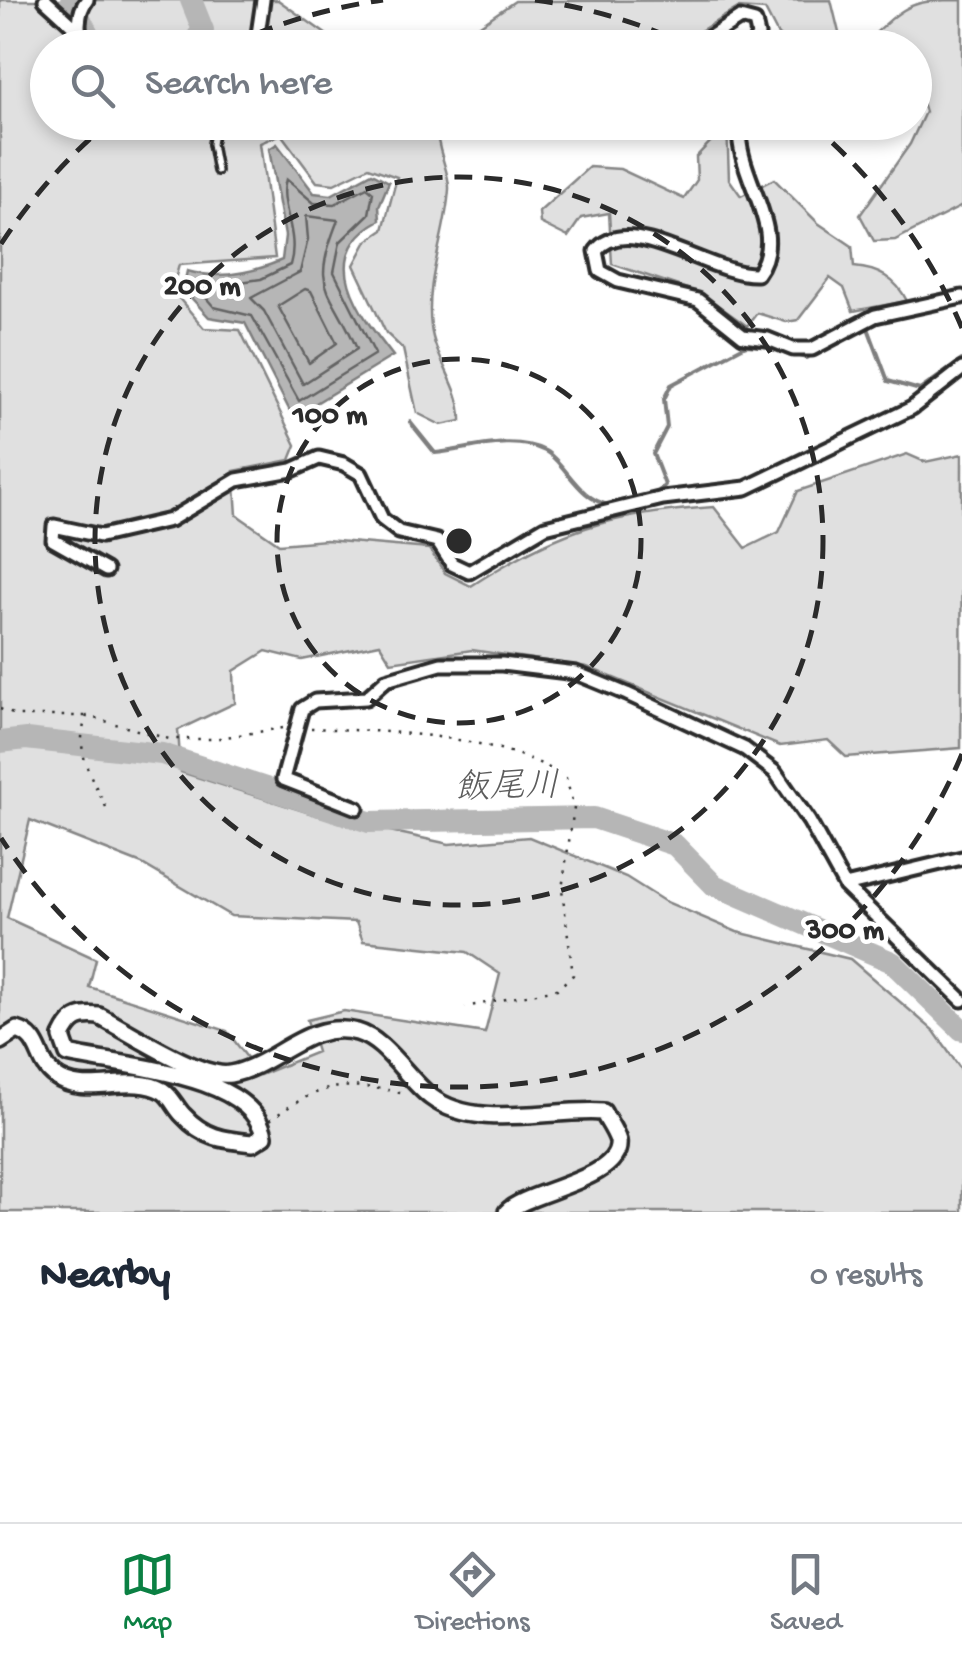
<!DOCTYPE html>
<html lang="en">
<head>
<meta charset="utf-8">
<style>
  :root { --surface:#fff; --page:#f2f2f3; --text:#1f2937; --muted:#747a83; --line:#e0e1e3; --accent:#0b8043 }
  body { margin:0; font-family:"Gochi Hand","Klee One",sans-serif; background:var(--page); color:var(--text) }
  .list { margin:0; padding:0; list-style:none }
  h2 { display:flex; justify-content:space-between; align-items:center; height:130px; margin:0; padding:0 40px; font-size:42px }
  h2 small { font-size:32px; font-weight:400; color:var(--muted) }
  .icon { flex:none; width:55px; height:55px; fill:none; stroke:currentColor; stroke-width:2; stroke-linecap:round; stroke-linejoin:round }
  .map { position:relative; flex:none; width:962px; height:1212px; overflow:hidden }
  .search { position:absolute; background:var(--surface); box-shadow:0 5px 15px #0003; left:30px; right:30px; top:30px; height:110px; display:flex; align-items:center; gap:25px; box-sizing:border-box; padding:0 35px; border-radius:55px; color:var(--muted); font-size:38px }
  .sheet { height:310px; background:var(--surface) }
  nav { display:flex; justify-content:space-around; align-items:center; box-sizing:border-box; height:140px; border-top:2px solid var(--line); background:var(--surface); font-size:28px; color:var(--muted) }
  nav a { display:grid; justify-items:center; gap:5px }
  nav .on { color:var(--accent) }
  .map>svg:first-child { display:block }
  .green { fill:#e0e0e0; stroke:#868686; stroke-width:2.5; fill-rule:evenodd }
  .water { fill:#b6b6b6; stroke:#7e7e7e; stroke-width:2.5 }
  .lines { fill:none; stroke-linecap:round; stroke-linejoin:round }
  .shore { stroke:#636363; stroke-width:2.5 }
  .stream { stroke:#7e7e7e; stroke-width:4 }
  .river { stroke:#b6b6b6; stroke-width:22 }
  .service-casing { stroke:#2b2b2b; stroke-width:12 }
  .minor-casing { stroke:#2b2b2b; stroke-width:19 }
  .secondary-casing { stroke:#2b2b2b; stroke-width:22 }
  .path { stroke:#2b2b2b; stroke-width:2.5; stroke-dasharray:2.5 8; stroke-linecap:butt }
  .service { stroke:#fff; stroke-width:5 }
  .minor { stroke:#fff; stroke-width:11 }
  .secondary { stroke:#fff; stroke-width:15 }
  .ring { fill:none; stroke:#2b2b2b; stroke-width:5; stroke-dasharray:18 12 }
  .labels { text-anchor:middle; stroke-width:9; stroke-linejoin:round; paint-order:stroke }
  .water-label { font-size:35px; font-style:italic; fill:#5c5c5c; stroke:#fff }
  .centre { fill:#2b2b2b; stroke:#fff; stroke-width:5 }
  .ring-label { font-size:30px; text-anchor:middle; font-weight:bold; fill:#2b2b2b; stroke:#fff; stroke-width:9; stroke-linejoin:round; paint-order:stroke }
</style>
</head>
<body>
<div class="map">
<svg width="962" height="1212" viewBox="0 0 962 1212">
  <rect width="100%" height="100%" fill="#fff"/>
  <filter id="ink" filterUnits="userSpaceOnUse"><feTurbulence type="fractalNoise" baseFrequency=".01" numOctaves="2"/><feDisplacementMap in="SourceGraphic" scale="20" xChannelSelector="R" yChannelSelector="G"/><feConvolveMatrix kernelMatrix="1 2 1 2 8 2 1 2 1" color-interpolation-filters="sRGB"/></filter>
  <g filter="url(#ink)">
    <path class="green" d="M0,0H278L344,47L48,48V122L436,123C436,150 450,172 449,189C446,236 425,279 431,327C435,360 462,388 461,421L441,425L417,413L403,349L386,333L354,265L367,241L383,230L397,177L369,167L334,184L317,182L281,134L260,143L275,258L179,265L172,290L204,328L240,330L296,445L290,460L234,471L237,515L279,544L326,540L429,549L445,573L471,586C558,529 610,514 714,507L746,548L779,532L798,491L907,454L925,462L962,454L961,748L846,757L828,740L780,746L587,667L472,650L391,662L380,644L302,660L266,651L234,671L235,703L178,730L181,772L316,815L449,844L529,837L626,877L664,901L737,932L850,959L934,1031L962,1071V1212H0ZM30,820L142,864L231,916L356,922L363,941L467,952L500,974L485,1033L344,1011L307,1020L317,1052L260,1075L227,1031L89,987L96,959L7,918Z
      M831,0L841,41H867C906,5 908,0 962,0V206L895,240L874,241L860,215L910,144L925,112L920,96L915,95L914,48L793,47L778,35L765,10L738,8L692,36L646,47H448L515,1Z
      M718,123H727L729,179L741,196L774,179L818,223L852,246L854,267C879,269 896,279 907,301L853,311L844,288L830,278L798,320L786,322L757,313L747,326L702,294L612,264L609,213L581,218L568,237L540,223L539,212L589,167L620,169L684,199L697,180L696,157L714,138Z"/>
    <path class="water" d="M277,144L314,193L331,195L372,173L389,182L379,206L380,220C315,255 359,313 393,356L293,417L245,323L209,317L183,289L187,271C219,280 252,273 282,260L285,236L269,149Z"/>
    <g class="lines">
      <path class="shore" d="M286,179L314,203L335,204L367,187L373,192L369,214L340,242L334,272L375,354L299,401L252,316L214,307L201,292L205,287L261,279L290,265C300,233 278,204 286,179Z
        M306,216L338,220C309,292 330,284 357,349L303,384L264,311L251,298L300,272L308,239Z
        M305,289L311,291L337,343L309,363L278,306Z"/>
      <path class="stream" d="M837,342L868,328L888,381L920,390L962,360
        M796,355L806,358L815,354
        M410,422L435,453C469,450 512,434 545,451C565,462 579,501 610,505
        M619,503L656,494L665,485L653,454L667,427L664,399L671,385L746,345L773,347"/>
      <path class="river" d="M71,0L95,48
        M189,48L203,30L191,0
        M0,742L26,739L162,754L369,822L594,818L675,845L714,885L892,962L962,1030"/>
      <defs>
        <path id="service" d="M216,122L212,144L217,171"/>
        <path id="minor" d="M45,0L80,32
          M84,48C77,34 77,12 87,0
          M256,48L263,0
          M684,48L701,43L740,18L755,22L758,35L752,48
          M740,122C732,174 791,229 757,274C711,276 628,210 596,251L600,271L618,281L698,300L743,336L768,339L793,349H812L875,316L962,297
          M106,570L53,540L54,526L101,536L170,520L237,480L292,470L319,458L344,464L361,474L382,519L399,532L437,541L452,564L469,572L545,527L663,498L746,488L912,408L962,369
          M357,808L283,779L302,709L315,701L366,698L386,680L441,664H502L576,673L627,694L745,749L775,772L809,821L845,886L962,1000
          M845,886L962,858"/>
        <path id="secondary" d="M0,1041L17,1030C42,1037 36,1062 55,1076C85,1099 131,1072 163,1091C171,1096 176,1108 183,1115C204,1138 223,1140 253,1143L264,1136C252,1072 116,1066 68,1054L62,1037C71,1018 78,1014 99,1016C128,1031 200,1079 230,1074C276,1066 307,1019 357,1032C386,1040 407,1079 431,1097C476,1131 551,1108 603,1112C607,1120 616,1132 618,1141C623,1180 526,1191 507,1212"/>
      </defs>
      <use href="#service" class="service-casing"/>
      <use href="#minor" class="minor-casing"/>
      <use href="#secondary" class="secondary-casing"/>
      <path class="path" d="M0,709L18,716H87
        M311,728C388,732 500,733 566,778L574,808L562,889L573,975L557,989L465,1007
        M106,807C91,776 73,750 87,716L169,739H213L283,728
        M270,1120C324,1081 341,1082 406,1093"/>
      <use href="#service" class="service"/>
      <use href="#minor" class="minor"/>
      <use href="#secondary" class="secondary"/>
    </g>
  </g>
  <g class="ring">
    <circle cx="459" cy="541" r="182"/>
    <circle cx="459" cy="541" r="364"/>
    <path d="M962 754A546 546 0 0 1 1 838M1 244A546 546 0 0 1 108 123M228 46A546 546 0 0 1 383 0M535 0A546 546 0 0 1 690 46M810 123A546 546 0 0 1 962 328"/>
  </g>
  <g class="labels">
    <g class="water-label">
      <text transform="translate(507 784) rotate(-1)" y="12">飯尾川</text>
    </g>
  </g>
  <circle cx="459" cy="541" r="15" class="centre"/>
  <g class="ring-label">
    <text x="202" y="294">200 m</text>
    <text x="330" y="423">100 m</text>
    <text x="845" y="938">300 m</text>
  </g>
</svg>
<div class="search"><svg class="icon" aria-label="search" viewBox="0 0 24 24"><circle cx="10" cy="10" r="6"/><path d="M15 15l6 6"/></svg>Search here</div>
</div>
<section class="sheet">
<h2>Nearby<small>0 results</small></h2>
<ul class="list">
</ul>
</section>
<nav>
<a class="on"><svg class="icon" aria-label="map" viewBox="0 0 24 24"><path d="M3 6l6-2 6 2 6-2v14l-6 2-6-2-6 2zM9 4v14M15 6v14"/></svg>Map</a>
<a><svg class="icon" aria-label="directions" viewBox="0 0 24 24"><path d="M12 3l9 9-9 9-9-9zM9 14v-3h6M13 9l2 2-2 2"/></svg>Directions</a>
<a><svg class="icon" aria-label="saved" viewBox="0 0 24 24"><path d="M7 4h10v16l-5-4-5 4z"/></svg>Saved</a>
</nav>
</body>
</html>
